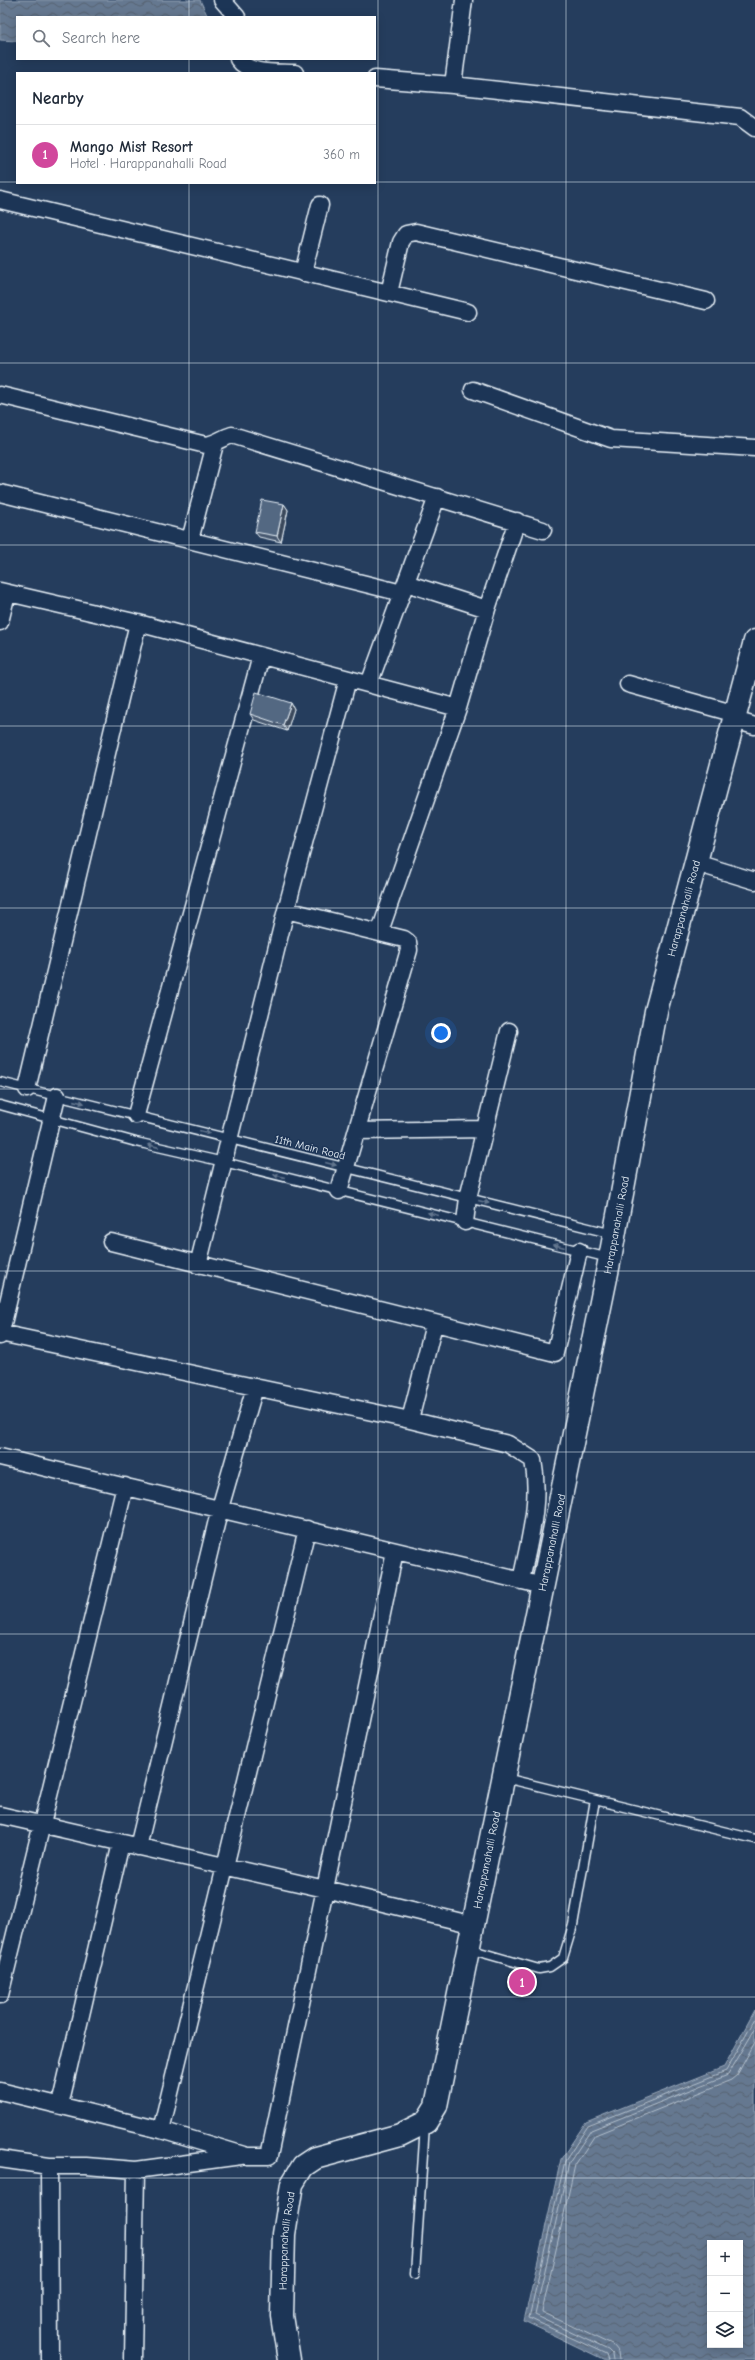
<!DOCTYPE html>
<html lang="en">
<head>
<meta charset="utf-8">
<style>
  :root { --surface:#fff; --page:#f6f6f7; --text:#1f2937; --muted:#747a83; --line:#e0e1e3; --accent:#84754c }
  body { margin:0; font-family:"Comic Neue",sans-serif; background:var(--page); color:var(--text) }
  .controls { position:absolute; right:12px; bottom:12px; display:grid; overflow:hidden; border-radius:0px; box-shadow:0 2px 10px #0003 }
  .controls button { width:36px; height:36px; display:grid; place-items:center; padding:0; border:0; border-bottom:1px solid var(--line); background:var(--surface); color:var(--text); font:20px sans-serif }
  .you { position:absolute; left:441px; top:1033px; width:14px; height:14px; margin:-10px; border:3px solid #fff; border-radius:50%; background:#1a73e8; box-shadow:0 0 0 6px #1a73e833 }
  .badge { display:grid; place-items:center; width:26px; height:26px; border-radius:50%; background:var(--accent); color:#fff; font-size:13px; font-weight:700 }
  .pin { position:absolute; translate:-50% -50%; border:2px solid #fff; box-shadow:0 1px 4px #0006 }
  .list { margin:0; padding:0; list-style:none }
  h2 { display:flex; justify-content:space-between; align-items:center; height:52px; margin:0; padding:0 16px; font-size:17px }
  h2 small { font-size:13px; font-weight:400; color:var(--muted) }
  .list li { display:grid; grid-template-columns:26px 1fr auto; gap:12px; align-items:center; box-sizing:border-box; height:60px; padding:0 16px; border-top:1px solid var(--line) }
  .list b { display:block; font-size:15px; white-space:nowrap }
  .list p { margin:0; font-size:13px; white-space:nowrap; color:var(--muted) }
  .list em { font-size:13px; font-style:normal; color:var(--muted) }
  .icon { flex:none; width:22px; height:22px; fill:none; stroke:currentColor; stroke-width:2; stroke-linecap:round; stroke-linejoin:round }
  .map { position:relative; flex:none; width:755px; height:2360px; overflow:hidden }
  .search { position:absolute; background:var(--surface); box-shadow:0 2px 10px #0003; left:16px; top:16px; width:360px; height:44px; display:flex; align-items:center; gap:10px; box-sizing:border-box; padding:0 14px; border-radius:0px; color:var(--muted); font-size:15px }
  .panel { position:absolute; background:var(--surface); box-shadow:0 2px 10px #0003; left:16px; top:72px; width:360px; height:112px; border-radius:0px }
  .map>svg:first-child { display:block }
  .water { fill:url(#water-waves); stroke:#99a8ba; fill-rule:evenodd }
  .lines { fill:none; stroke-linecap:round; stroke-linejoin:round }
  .shore { stroke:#b4c1ce; stroke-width:1 }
  .lane-casing { stroke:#e8f1f8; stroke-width:11 }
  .street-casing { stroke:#e8f1f8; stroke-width:19 }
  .secondary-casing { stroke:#e8f1f8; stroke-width:25 }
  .lane { stroke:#1d3557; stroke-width:8 }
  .street { stroke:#1d3557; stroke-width:16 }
  .secondary { stroke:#1d3557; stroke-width:22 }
  .wall { fill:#475970; stroke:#e8f1f8 }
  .shaded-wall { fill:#3a485b; stroke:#e8f1f8 }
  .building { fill:#536782; stroke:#e8f1f8 }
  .oneway { fill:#64778f }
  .grid { fill:none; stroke:#e8f1f8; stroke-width:1; stroke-opacity:0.55 }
  .labels { text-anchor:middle; stroke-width:3; stroke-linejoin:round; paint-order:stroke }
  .street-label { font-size:11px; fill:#e8f1f8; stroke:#1d3557 }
</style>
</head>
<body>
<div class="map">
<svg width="755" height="2360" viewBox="0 0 755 2360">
  <defs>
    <pattern id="water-waves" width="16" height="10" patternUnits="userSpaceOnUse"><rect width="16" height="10" fill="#657890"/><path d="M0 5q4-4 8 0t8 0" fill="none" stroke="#576270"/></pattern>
  </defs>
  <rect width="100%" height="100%" fill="#253d5d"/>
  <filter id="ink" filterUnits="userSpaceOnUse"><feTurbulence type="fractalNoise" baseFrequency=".025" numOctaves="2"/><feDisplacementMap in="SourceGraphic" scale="8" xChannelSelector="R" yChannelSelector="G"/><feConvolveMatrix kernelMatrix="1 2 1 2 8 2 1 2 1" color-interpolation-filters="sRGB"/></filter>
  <g filter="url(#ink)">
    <path class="water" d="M0,0H200L208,17H17V41L0,40Z
      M755,2010V2360H605L524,2321L561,2159L586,2122L724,2067ZM710,2243H740V2345H710Z"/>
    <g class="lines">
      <path class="shore" d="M608,2360L606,2354L529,2318L565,2161L588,2126L726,2071L755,2019
        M613,2360L612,2354L608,2350L535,2315L569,2163L591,2130L728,2075L755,2029
        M619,2360L618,2352L612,2345L542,2312L575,2165L595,2135L731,2080L737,2075L755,2042"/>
      <defs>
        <path id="lane" d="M0,1082L613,1234
          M0,1105L136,1142L224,1162L609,1258
          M505,1778L755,1839
          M469,1949L539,1969L550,1967L563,1958L573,1925L595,1800
          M415,2274L425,2125"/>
        <path id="street" d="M222,0L237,17
          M238,59C249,75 276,72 295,73
          M375,79L453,85L740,117L755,128
          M453,85L464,0
          M0,200L468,312
          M303,273L320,205
          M389,293L401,242L406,234L416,232L706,301
          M473,390L611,439L755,448
          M0,395L206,445C216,444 222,438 232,435L543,530
          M0,493L402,593
          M190,540L215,444
          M406,583L487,609
          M0,591L138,623L458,708
          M0,622L7,593
          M369,684L437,497
          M628,684L736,714
          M734,720L755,726
          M696,863L755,881
          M286,910L404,939L408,942L409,950L339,1191
          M380,931L458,708L487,609L517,521
          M27,1089L138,623
          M136,1115L261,656
          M357,1131L485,1129
          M465,1222L468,1198L509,1031
          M111,1242L555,1353L579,1251
          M198,1265L286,910L348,679
          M0,1333L410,1420L508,1444L533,1460C541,1501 529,1541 521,1581
          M0,1336L57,1096
          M410,1420L434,1324
          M0,1457L531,1583
          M395,1551L325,1889L474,1925
          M0,1815L325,1889L269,2156H247L161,2130L0,2091
          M138,1847L220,1508L255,1387
          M0,1995L125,1486
          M60,2105L121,1843
          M161,2130L307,1529
          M0,2159L49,2166
          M50,2360L49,2166H86L136,2170L241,2156
          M133,2360L136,2170"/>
        <g id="secondary">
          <path id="s1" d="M289,2360L282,2316L284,2234L292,2184L303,2166L315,2158L400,2135L426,2122L436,2106L610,1258L656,1011L755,641"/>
        </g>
      </defs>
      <use href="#lane" class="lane-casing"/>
      <use href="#street" class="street-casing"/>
      <use href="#secondary" class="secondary-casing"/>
      <use href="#lane" class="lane"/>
      <use href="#street" class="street"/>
      <use href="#secondary" class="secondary"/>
    </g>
    <path class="wall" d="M284,504L288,510L281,542L259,537L255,532Z
      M291,703L294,709L287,731L254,720L250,714Z"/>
    <path class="shaded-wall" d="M284,504L288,510L281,542L277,536Z
      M291,703L294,709L287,731L283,725Z"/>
    <path class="building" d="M262,500L284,504L277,536L255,532Z
      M256,692L291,703L283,725L250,714Z"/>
    <defs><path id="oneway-solid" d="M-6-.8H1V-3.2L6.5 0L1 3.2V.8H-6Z"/></defs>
    <g class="oneway">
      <use href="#oneway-solid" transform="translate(79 1102) rotate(13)"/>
      <use href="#oneway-solid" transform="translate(205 1132) rotate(14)"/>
      <use href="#oneway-solid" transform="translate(153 1146) rotate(-167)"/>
      <use href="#oneway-solid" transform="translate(331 1164) rotate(14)"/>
      <use href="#oneway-solid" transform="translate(279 1176) rotate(-166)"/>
      <use href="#oneway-solid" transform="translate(484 1202) rotate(14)"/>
      <use href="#oneway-solid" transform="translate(433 1214) rotate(-166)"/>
      <use href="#oneway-solid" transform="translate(559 1246) rotate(-166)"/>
    </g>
  </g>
  <path class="grid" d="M189,0V17M378,0V2360M566,0V2360M189,59V73M0,182H17M375,182H755M189,183V2360M0,363H755M0,545H755M0,726H755M0,908H755M0,1089H755M0,1271H755M0,1452H755M0,1634H755M0,1815H755M0,1997H755M0,2178H755"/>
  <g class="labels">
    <g class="street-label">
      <text dy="4" stroke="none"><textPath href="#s1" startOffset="1572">Harappanahalli Road</textPath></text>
      <text transform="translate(310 1147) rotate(14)" y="4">11th Main Road</text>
      <text dy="4" stroke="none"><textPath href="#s1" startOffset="1248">Harappanahalli Road</textPath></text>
      <text dy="4" stroke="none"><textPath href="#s1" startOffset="924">Harappanahalli Road</textPath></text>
      <text dy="4" stroke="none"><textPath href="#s1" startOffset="600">Harappanahalli Road</textPath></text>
      <text dy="4" stroke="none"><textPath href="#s1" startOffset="120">Harappanahalli Road</textPath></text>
    </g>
  </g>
</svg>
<div class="controls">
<button>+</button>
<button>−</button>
<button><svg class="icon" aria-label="layers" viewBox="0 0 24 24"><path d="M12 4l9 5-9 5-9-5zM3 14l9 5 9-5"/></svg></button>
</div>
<div class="you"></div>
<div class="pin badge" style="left:522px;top:1982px;background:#d1479c">1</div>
<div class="search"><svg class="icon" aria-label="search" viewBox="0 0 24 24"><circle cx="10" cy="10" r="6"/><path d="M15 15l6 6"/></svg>Search here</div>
<section class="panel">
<h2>Nearby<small></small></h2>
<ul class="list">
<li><span class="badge" style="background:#d1479c">1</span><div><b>Mango Mist Resort</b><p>Hotel · Harappanahalli Road</p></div><em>360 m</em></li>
</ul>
</section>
</div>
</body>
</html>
